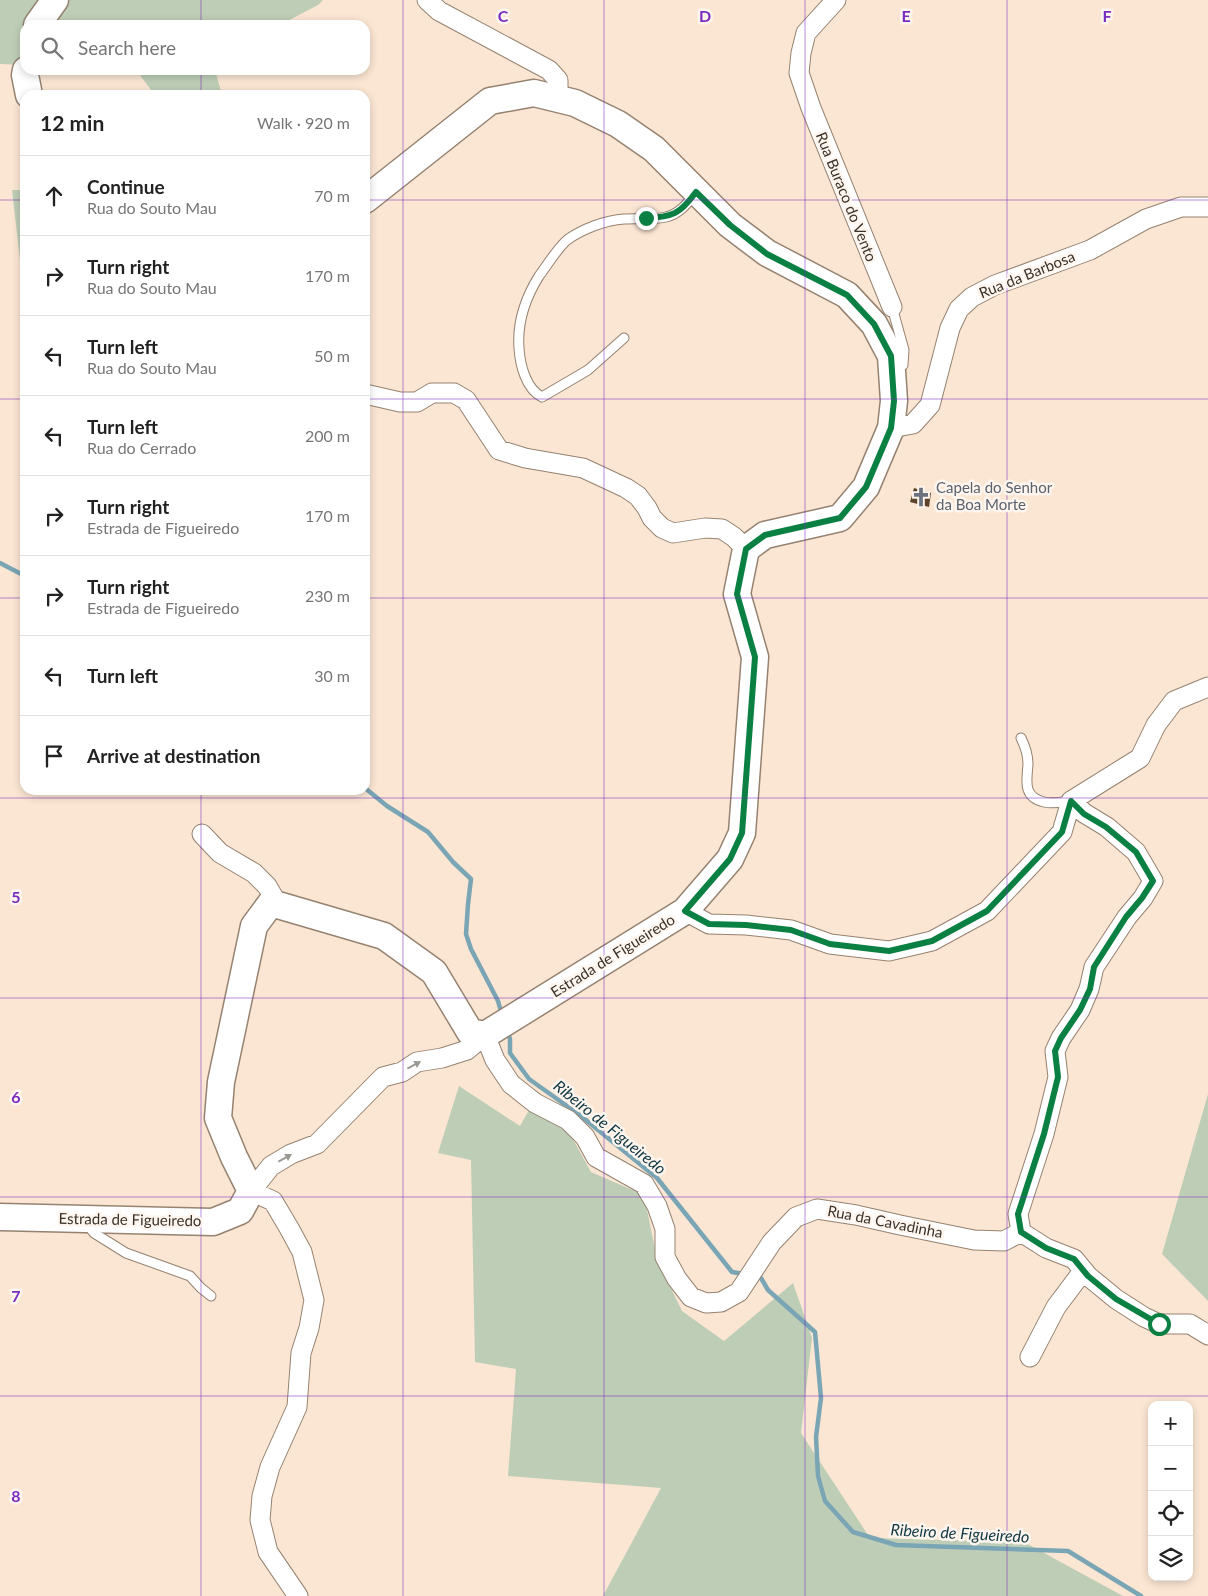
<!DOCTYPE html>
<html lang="en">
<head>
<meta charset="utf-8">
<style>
  :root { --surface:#fff; --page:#f6f6f6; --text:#222; --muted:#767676; --line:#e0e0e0 }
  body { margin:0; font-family:Lato,sans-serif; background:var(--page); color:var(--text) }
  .controls { position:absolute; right:15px; bottom:15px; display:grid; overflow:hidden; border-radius:10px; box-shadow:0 2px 8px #0003 }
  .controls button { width:45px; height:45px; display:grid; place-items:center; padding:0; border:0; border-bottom:1px solid var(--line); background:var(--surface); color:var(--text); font:25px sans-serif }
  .stop { position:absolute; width:15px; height:15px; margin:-11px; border:4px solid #0b8043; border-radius:50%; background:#fff }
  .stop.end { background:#0b8043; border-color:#fff; box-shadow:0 1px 5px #0008 }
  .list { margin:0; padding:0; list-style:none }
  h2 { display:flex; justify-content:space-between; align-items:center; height:65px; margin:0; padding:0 20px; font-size:21px }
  h2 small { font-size:16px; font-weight:400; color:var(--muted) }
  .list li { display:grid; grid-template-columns:32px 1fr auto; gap:15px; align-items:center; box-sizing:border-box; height:80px; padding:0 20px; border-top:1px solid var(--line) }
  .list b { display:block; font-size:19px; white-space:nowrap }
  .list p { margin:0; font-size:16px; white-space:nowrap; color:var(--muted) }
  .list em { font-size:16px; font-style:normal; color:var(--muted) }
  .icon { flex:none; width:28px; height:28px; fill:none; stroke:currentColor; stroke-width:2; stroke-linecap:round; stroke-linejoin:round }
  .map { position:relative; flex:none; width:1208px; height:1596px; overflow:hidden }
  .search { position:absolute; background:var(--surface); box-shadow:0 2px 8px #0003; left:20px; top:20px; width:350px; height:55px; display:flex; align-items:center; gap:12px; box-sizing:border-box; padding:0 18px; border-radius:15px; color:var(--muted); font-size:19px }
  .panel { position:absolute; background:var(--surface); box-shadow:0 2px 8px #0003; left:20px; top:90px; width:350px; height:705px; border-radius:15px }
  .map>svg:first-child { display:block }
  .green { fill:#beceb6 }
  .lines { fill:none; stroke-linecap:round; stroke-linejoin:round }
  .stream { stroke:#7aa5b5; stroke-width:4.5 }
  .building { fill:#5c432a }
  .lane-casing { stroke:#958270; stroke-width:11 }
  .street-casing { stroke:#958270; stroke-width:21 }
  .secondary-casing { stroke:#958270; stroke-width:29 }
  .lane { stroke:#fff; stroke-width:9 }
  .street { stroke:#fff; stroke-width:19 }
  .secondary { stroke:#fff; stroke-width:26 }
  .oneway { fill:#9c9894 }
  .route { stroke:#0b8043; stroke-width:6 }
  .grid { fill:none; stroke:#7b2cbf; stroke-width:1; stroke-opacity:0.55 }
  .labels { text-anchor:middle; stroke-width:5; stroke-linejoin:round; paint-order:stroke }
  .street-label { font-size:15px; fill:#39312a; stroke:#fef6ee }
  .worship-label { font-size:15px; fill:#5b616d; stroke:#fef6ee; text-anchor:start }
  .water-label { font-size:16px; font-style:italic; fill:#0f3744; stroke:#fef6ee }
  .grid-label { font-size:16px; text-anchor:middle; font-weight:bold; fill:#7b2cbf; stroke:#fef6ee; stroke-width:5; stroke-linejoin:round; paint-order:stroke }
</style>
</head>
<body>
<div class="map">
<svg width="1208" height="1596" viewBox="0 0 1208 1596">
  <rect width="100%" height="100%" fill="#fbe6d3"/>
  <path class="green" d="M0,0H323L318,5L280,25H25V65L0,64Z
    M136,70H215L222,95H155Z
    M12,190H25V289L23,286Z
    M459,1086L520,1126L529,1110L569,1132L591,1172L644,1195L657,1259L682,1311L724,1341L793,1283L812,1338L801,1433L870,1538L1024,1542L1123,1596H603L661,1488L508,1476L516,1369L475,1362L471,1160L438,1153Z
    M1208,1094V1301L1162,1254Z"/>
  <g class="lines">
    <path class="stream" d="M0,563L25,576
      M365,788L387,806L428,832L453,862L471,879L468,904L466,934L471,949L498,1001L502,1015
      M507,1030L510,1039V1053L529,1079L581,1116L657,1178L732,1272L744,1274
      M754,1276L761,1278L768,1290L815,1332L821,1398L816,1437L818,1476L825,1501L853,1532L896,1545L1068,1551L1141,1596"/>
  </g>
  <path class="building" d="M914,488L931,493L929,507L910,502Z"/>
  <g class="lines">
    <defs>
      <path id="lane" d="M892,307L904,350L903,365
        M624,338L588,370L542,397C526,389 520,365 519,348C517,322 526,297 539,276C548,264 556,250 567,240C582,229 606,220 624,219C637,218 653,220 666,217C679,214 687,204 695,194
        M1021,738C1025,746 1028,754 1028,764C1027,780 1022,797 1044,802C1052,804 1063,802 1071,801
        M86,1223L94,1233L126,1253L190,1276L201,1288L211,1296"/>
      <path id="street" d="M427,0L439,11L549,70L558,80V99
        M836,0L806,33L801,53L799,73L811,108L892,307
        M365,394L400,402H417L432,393H454L466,400L499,450L525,458L583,468L626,488L638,496L647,508L652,518L662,528L673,533L705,528L722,529L734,537L746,549
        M891,428L913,424L930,405L950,328L959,309L972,297L995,285L1090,250L1146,219L1181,207H1208
        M1071,801L1084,813L1107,827L1136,852L1153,881L1143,898L1127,917L1094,967L1089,989L1080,1010L1061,1038L1055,1051L1058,1077L1044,1134L1018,1214L1021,1232L1046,1248L1074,1259L1088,1276L1116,1299L1144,1317L1159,1324H1190L1208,1335
        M202,834L220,853L254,873L267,886L278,905
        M685,911L709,924L746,925L791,930L830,944L889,951L932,941L987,911L1062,832L1071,801L1140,758L1156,725L1174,701L1208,687
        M1030,1357L1056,1307L1083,1271
        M298,1596L268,1552L260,1520L262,1496L270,1467L297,1407L301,1353L309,1328L314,1300L302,1252L289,1228L273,1201L251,1191L271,1166L291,1154L317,1144L383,1077L402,1072L417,1062L442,1058L467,1050L485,1035L495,1060L511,1084L535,1103L568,1120L585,1137L596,1157L644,1184L657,1206L665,1229V1257L677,1279L691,1297L706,1303L721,1302L739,1292L772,1242L796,1217L817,1209L856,1215L900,1225L974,1240L1004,1241L1021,1232"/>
      <path id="secondary" d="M37,25L55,0
        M26,70L25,75L29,95
        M0,1217L213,1222L240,1211L251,1191L234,1157L218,1118L221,1082L254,926L271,903L384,936L434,972L470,1032L485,1035L685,911L730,859L742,833L755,657L737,594L746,549L765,535L840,518L866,487L891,428L894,401L891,356L874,324L847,295L767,253L730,225L654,149L618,124L575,103L534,93L490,101L365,200"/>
    </defs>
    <use href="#lane" class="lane-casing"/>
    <use href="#street" class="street-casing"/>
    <use href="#secondary" class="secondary-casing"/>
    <use href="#lane" class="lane"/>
    <use href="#street" class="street"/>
    <use href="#secondary" class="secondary"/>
  </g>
  <defs><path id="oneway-solid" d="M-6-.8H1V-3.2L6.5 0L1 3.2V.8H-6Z" transform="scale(1.25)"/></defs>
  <g class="oneway">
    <use href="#oneway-solid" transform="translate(414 1065) rotate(-28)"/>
    <use href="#oneway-solid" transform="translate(285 1158) rotate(-29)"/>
  </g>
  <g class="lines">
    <path class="route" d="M646,218C673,217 680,214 696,192L730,225L767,254L847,295L874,324L891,356L894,401L891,428L866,487L840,518L765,535L746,549L737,594L755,657L742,833L730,859L685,911L709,924L746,925L791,930L830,944L889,951L932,941L987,911L1062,832L1071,801L1084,814L1106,827L1136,852L1153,881L1142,898L1126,917L1094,967L1090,989L1080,1010L1061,1038L1055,1051L1058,1077L1044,1134L1018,1214L1021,1232L1046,1248L1074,1259L1088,1276L1116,1299L1159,1324"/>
  </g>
  <path class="grid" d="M201,0V25M403,0V1596M604,0V1596M805,0V1596M1007,0V1596M201,70V95M0,200H25M365,200H1208M0,399H25M365,399H1208M0,598H25M365,598H1208M201,790V1596M0,798H1208M0,998H1208M0,1197H1208M0,1396H1208"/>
  <defs>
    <symbol id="church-bare" viewBox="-9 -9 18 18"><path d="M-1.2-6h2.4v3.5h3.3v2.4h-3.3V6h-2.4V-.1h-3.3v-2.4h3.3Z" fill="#6b7280" stroke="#fef6ee" stroke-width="2.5" paint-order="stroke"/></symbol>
  </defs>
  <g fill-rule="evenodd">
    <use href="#church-bare" x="907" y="483" width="28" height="28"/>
  </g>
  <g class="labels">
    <g class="street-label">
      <text transform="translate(846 197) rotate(68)" y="5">Rua Buraco do Vento</text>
      <text transform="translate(1027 275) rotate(-22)" y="5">Rua da Barbosa</text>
      <text transform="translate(613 956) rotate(-32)" y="5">Estrada de Figueiredo</text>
      <text transform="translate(130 1220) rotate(1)" y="5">Estrada de Figueiredo</text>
      <text transform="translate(885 1222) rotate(11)" y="5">Rua da Cavadinha</text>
    </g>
    <g class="worship-label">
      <text x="936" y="493">Capela do Senhor<tspan x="936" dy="17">da Boa Morte</tspan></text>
    </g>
    <g class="water-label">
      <text transform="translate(610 1127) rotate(39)" y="6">Ribeiro de Figueiredo</text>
      <text transform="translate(960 1533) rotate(3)" y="6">Ribeiro de Figueiredo</text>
    </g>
  </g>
  <g class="grid-label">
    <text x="503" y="22">C</text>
    <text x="705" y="22">D</text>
    <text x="906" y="22">E</text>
    <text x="1107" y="22">F</text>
    <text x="16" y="903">5</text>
    <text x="16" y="1103">6</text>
    <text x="16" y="1302">7</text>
    <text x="16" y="1502">8</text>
  </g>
</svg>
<div class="controls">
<button>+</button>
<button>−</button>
<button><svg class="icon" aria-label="locate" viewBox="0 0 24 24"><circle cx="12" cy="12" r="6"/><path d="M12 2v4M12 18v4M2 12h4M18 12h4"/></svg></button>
<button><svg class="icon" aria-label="layers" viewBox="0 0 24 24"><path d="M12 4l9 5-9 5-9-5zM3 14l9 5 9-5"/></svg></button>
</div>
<div class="stop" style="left:1159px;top:1324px"></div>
<div class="stop end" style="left:646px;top:218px"></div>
<div class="search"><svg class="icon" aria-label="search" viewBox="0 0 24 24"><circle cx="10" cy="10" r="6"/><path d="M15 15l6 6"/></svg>Search here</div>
<section class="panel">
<h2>12 min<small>Walk · 920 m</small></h2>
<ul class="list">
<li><svg class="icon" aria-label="ahead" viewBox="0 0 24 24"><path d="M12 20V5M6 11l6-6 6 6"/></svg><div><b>Continue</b><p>Rua do Souto Mau</p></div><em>70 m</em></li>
<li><svg class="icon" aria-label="right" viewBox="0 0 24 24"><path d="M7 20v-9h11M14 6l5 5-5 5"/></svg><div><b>Turn right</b><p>Rua do Souto Mau</p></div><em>170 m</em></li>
<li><svg class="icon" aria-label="left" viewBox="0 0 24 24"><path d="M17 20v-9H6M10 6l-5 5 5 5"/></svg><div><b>Turn left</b><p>Rua do Souto Mau</p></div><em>50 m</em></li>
<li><svg class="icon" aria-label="left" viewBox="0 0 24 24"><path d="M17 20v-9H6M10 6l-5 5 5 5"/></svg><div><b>Turn left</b><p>Rua do Cerrado</p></div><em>200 m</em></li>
<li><svg class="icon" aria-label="right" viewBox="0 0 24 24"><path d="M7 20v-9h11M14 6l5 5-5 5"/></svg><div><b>Turn right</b><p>Estrada de Figueiredo</p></div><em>170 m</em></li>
<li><svg class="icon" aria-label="right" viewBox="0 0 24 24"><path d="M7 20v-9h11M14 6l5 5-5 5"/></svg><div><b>Turn right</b><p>Estrada de Figueiredo</p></div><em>230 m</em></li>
<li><svg class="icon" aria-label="left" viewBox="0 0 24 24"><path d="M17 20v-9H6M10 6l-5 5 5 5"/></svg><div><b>Turn left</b></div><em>30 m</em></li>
<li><svg class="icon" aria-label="arrive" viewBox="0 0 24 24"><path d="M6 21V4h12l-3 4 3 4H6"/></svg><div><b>Arrive at destination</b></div></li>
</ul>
</section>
</div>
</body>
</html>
